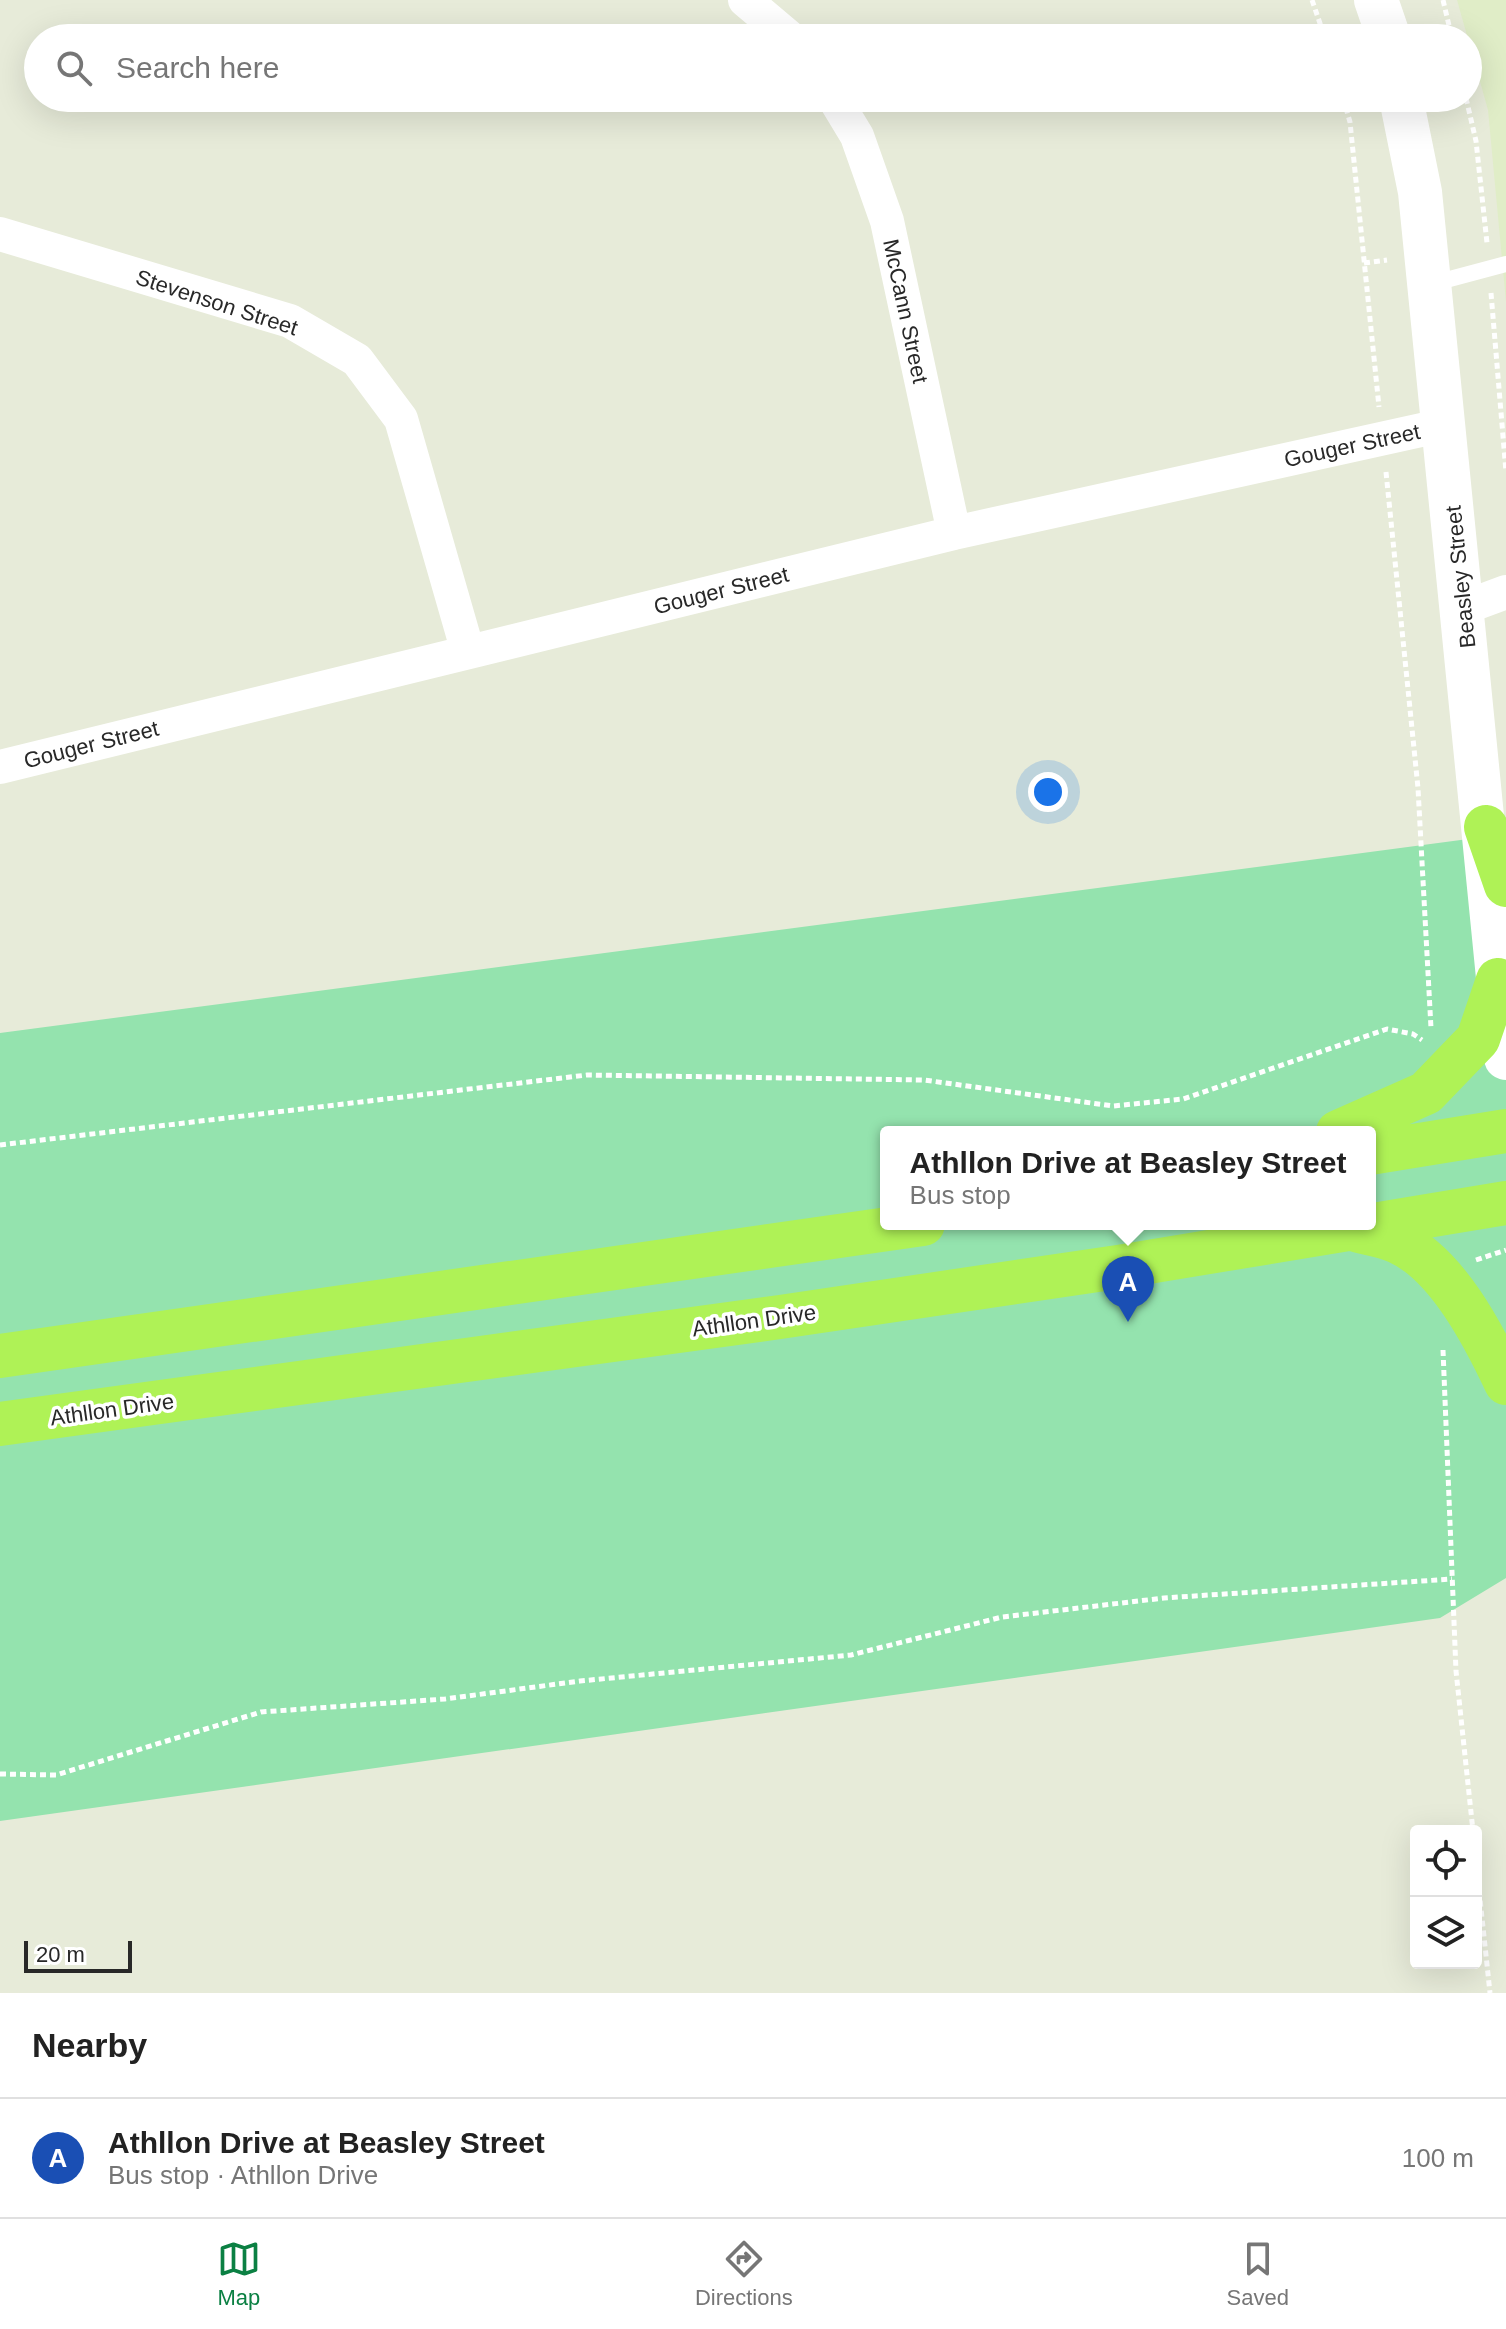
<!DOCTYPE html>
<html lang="en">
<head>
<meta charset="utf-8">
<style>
  :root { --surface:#fff; --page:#f6f6f6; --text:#222; --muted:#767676; --line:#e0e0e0; --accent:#0b8043 }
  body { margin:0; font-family:Helvetica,sans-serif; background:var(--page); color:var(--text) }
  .controls { position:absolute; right:24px; bottom:24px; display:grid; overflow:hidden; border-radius:8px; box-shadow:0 8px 32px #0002 }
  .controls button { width:72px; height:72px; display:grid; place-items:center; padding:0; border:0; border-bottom:2px solid var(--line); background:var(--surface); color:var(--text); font:40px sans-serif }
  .scale { position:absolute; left:24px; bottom:20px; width:108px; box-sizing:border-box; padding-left:8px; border:4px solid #282828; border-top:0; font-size:22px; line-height:28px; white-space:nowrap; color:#282828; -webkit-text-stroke:6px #fff; paint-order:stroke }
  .you { position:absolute; left:1048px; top:792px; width:28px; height:28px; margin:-20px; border:6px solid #fff; border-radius:50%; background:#1a73e8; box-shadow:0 0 0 12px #1a73e833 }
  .badge { display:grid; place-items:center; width:52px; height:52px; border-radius:50%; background:var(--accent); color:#fff; font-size:26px; font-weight:700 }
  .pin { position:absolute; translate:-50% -66px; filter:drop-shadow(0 2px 4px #0008) }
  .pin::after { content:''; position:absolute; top:42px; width:28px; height:24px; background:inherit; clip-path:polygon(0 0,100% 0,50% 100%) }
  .popup { position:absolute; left:880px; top:1126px; width:496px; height:104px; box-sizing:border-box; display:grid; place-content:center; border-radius:8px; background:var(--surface); filter:drop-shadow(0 2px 6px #0005); font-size:26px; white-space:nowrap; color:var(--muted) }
  .popup b { font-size:30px; color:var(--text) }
  .popup::after { content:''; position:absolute; left:50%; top:100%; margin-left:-16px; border:16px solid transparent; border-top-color:var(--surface) }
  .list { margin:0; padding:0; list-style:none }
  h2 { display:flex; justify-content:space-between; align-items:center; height:104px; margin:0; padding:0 32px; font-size:34px }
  h2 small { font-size:26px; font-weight:400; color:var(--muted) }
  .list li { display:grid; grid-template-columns:52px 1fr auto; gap:24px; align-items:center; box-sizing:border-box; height:120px; padding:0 32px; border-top:2px solid var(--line) }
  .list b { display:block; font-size:30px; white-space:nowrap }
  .list p { margin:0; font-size:26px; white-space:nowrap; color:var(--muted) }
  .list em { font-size:26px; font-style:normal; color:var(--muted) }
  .icon { flex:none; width:44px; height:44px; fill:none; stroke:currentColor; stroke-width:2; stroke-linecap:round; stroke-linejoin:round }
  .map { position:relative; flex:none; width:1506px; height:1993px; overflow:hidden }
  .search { position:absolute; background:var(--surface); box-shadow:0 8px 32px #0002; left:24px; right:24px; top:24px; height:88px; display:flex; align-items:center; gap:20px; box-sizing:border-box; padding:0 28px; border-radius:44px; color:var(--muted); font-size:30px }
  .sheet { height:224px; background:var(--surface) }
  nav { display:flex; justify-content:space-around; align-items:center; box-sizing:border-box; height:112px; border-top:2px solid var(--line); background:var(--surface); font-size:22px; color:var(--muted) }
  nav a { display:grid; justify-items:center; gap:4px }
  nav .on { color:var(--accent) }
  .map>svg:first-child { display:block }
  .education { fill:#e0edc7 }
  .green { fill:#94e3ae; fill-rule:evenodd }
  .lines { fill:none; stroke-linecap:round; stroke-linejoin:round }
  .path { stroke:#fff; stroke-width:5; stroke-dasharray:6 4; stroke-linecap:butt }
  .lane { stroke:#fff; stroke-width:16 }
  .street { stroke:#fff; stroke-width:34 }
  .secondary { stroke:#fff; stroke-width:44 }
  .primary { stroke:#aff256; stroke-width:44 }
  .labels { text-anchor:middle; stroke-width:7; stroke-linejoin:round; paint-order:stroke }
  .street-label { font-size:22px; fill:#282828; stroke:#fff }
</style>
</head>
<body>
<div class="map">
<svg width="1506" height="1993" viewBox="0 0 1506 1993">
  <rect width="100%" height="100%" fill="#e7ebd9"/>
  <path class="education" d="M1457,0H1506V302L1488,110Z"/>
  <path class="green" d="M1506,834V1578L1440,1618L0,1821V1033ZM886,1132H1370V1224H886Z"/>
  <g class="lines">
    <path class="path" d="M1312,0L1325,38
      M1443,0L1452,38
      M1343,98L1350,122L1379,407
      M1466,98L1476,141L1487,243
      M1364,263L1387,260
      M1491,293L1506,472
      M1386,472L1418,788L1431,1028
      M0,1145L587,1075L924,1080L1113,1106L1183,1099L1387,1029L1413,1034L1422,1040
      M1476,1260L1506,1250
      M1443,1350L1456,1671L1473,1831
      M0,1774L56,1775L261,1712L445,1699L580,1681L851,1655L1002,1617L1164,1598L1452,1579
      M1476,1861L1490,1993"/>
    <path class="lane" d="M1431,284L1506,264"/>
    <path class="street" d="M745,0L790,38
      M834,98L857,136L887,221L954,533
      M0,234L290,321L357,360L401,419L468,652
      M1463,608L1506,592
      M0,767L954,533L1444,425"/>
    <path class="secondary" d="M1376,0L1389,38
      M1401,98L1420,192L1506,1058"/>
    <path class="primary" d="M1486,827L1506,885
      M1338,1132L1426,1093L1478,1039L1498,980
      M1370,1153L1506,1131
      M1356,1230C1369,1234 1385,1236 1398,1242C1447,1264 1484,1336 1506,1383
      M0,1356L923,1224
      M0,1424L780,1317L1118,1267L1506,1203"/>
  </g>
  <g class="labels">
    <g class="street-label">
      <text transform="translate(217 302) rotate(18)" y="8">Stevenson Street</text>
      <text transform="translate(906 311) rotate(78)" y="8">McCann Street</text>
      <text transform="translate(1352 445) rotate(-12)" y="8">Gouger Street</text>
      <text transform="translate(1460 577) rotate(-96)" y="8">Beasley Street</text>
      <text transform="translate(721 590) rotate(-14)" y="8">Gouger Street</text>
      <text transform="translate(91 744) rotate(-14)" y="8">Gouger Street</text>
      <text transform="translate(754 1320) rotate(-8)" y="8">Athllon Drive</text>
      <text transform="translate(112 1409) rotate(-8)" y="8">Athllon Drive</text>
    </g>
  </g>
</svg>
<div class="controls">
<button><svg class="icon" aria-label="locate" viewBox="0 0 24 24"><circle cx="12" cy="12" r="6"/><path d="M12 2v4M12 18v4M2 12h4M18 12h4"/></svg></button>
<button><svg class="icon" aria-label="layers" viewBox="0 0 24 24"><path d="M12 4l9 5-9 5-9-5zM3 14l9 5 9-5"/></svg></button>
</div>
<div class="scale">20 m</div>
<div class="you"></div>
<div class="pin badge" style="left:1128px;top:1322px;background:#1a4fb4">A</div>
<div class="popup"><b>Athllon Drive at Beasley Street</b>Bus stop</div>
<div class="search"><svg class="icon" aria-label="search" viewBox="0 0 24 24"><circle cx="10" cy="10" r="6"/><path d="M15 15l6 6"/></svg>Search here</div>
</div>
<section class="sheet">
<h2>Nearby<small></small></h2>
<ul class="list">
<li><span class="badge" style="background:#1a4fb4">A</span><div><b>Athllon Drive at Beasley Street</b><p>Bus stop · Athllon Drive</p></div><em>100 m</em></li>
</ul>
</section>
<nav>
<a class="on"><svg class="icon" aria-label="map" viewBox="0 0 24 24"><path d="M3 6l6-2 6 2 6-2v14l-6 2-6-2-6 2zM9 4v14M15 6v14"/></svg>Map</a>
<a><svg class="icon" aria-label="directions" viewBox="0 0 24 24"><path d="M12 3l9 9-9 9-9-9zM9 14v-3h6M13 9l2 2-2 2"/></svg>Directions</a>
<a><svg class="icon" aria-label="saved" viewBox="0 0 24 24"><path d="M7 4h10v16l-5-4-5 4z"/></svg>Saved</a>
</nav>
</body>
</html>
